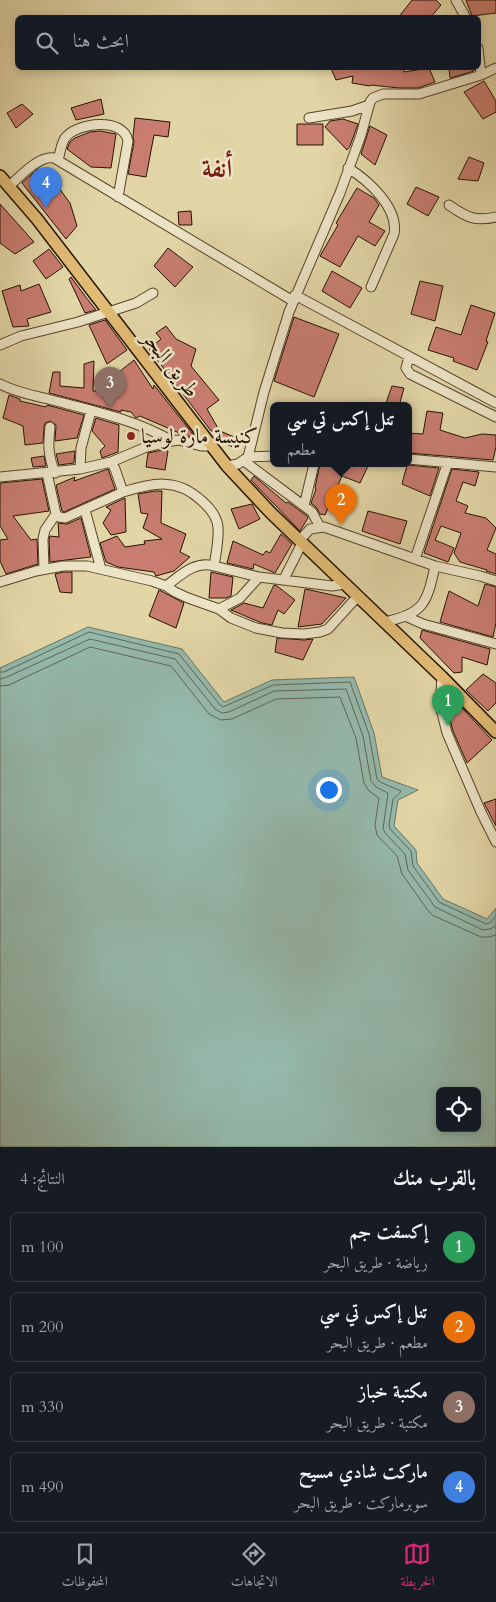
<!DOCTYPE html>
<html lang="ar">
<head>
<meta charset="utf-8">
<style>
  :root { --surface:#171b24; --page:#242831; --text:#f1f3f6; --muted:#9ea1a6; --line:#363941; --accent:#db2777 }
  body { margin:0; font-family:Cardo,Amiri,serif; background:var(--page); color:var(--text); direction:rtl }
  .controls { position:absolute; right:15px; bottom:15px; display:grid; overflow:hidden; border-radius:8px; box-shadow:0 2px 8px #0003 }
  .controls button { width:45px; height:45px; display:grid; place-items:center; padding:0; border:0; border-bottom:1px solid var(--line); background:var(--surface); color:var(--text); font:25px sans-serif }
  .you { position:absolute; left:328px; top:789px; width:18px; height:18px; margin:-12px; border:4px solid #fff; border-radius:50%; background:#1a73e8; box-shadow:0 0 0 8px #1a73e833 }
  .badge { display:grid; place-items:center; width:32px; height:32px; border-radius:50%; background:var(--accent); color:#fff; font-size:16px; font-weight:700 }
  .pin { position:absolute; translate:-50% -41px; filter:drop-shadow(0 1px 2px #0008) }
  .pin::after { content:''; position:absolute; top:26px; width:18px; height:15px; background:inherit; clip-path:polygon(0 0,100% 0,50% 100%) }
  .popup { position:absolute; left:270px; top:402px; width:142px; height:65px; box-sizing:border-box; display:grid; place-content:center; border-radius:8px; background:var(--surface); filter:drop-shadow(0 1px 4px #0005); font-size:16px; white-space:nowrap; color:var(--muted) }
  .popup b { font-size:19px; color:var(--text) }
  .popup::after { content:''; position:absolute; left:50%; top:100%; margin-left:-10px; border:10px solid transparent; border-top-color:var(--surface) }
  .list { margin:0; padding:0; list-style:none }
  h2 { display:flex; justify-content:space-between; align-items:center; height:65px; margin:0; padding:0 20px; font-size:21px }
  h2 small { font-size:16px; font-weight:400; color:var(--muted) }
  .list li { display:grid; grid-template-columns:32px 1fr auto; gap:15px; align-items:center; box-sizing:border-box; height:70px; margin:0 10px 10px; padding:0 10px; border:1px solid var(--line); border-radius:8px }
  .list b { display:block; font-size:19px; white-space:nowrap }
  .list p { margin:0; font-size:16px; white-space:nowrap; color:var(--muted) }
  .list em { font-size:16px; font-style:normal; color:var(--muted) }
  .icon { flex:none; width:28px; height:28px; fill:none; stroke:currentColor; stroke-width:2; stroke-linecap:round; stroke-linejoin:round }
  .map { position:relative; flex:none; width:496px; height:1147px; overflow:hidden; direction:ltr }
  .search { position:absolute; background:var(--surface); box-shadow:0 2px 8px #0003; left:15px; right:15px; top:15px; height:55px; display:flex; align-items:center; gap:12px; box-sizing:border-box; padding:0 18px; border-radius:8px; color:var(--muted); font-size:19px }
  .sheet { height:385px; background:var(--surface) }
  nav { display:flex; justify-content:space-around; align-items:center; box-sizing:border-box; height:70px; border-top:1px solid var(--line); background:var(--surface); font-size:14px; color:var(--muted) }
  nav a { display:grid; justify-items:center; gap:2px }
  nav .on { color:var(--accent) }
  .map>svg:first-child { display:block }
  .water { fill:#95b9ac; stroke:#697667; fill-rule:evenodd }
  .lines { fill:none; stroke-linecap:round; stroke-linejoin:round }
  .shore { stroke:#5e6656; stroke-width:1 }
  .building { fill:#c87d70; stroke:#271200 }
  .minor-casing { stroke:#56432a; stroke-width:11 }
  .major-casing { stroke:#271200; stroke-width:14 }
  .minor { stroke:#ece4c6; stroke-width:9 }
  .major { stroke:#e1bb74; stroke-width:11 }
  .poi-dot { fill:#8f2418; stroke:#ece4c6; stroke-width:2 }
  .labels { text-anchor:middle; stroke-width:5; stroke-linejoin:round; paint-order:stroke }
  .street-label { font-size:21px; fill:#271200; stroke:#ece4c6 }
  .poi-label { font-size:21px; fill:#271200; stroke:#ece4c6; text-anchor:start }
  .district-label { font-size:26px; font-weight:bold; fill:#7a1f14; stroke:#ece4c6 }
</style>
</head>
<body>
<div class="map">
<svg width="496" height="1147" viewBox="0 0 496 1147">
  <rect width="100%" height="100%" fill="#e2d6a7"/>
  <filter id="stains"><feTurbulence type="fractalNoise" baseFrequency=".004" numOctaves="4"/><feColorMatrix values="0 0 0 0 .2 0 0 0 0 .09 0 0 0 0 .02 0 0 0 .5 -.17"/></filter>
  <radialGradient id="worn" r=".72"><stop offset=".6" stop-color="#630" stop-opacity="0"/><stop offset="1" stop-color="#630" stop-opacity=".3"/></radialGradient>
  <path class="water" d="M88,627L182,649L224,702L272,680L354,677L374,733L382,777L418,790L398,800L394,826L416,850L417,863L443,899L487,919L496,908V1147H0V668ZM440,1091H477V1128H440Z"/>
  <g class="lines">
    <path class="shore" d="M0,672H4L89,632L179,654L220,705L223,707L273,685L350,682L369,734L377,779L380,782L401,791L400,793L393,799L389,825L390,829L411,851L413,866L439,902L486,924L491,922L496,916
      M0,679L7,677L90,639L175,659L215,709L222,713L229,712L274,691L346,689L363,736L371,781L376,787L388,793L383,829L386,834L405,854L408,870L435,907L483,930L490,929L496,926
      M0,686L9,685L90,647L171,666L209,714L221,720L232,719L276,699L340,697L356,738L364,783L369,791L379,798L375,825L377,835L397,856L402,874L427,909L432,915L481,937H489L496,935"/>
  </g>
  <path class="building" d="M412,0H436L441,5L430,18H398Z
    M466,0H496V13L472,16Z
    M331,68H404V72L429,68L435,82L418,88H399L371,85L370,86L352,83L353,76L336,80Z
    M449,68H474V71L450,78Z
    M484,81L496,101V112L483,119L464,92Z
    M101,99L104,114L76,120L71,108Z
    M22,104L33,114L16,128L7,113Z
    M135,118L170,122L168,137L154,135L146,177L128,174L134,142L133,137Z
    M343,119L358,124L350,146L347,150L325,127L330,121Z
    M297,124H323V145H297Z
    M370,126L387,135L375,165L361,154Z
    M100,131L116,134L111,168L91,167L67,149L70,142L75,138L90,132Z
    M469,157L484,163L478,181L458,179Z
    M38,169L62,185L59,188L70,203L77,226L66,239L22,183Z
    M416,187L439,197L428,216L407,204Z
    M357,188L374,198L379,205L369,222L385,231L375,246L358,236L340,267L320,256L338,225L336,223Z
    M0,204L34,242L15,254L0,243Z
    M191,211L192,225H179L178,212Z
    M168,248L193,267L175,287L154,266Z
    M49,249L63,267L46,279L33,261Z
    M332,271L362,288L350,308L322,291Z
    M71,277L85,296L96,310L85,313L69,279Z
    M420,281L443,286L435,321L411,314Z
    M39,284L51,312L27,319L29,326L13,327L2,291L20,285L21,291Z
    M471,305L495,313L486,341L488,342L477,370L453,361L454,358L428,350L436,327L461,335Z
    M294,317L339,334L314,397L274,381Z
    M105,320L127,350L107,364L89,325Z
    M166,326L176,339L196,349L191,366L219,400L207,409L219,430L211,431L149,349L161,339L156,333Z
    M134,360L153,389L154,385L196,438L184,435L140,416L136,418L131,412L121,410V412L49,393L53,372H60V386L84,388V364L94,361L93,391H123L119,372Z
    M392,386L404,388L399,406H385Z
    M9,395L20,399V401L46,407L47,405L84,415L77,438L55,441L56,425L50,421L45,423L44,426L43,443L25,445L23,426L3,418Z
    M427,411L443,413L440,430L465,438L482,434L496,435V447L493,460L408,453V433L423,434Z
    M96,418L119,425L118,452L102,458L100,451L105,446L92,431Z
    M220,431L239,439L235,448L217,440Z
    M163,450L168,451L165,470L146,467L148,453Z
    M75,451L74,463L59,465L56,454Z
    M44,456L46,466L33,467L31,458Z
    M320,464H369L360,483L342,476L325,515L320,514L316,507L311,503L316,489L315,488Z
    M407,465L439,468L430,496L402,484Z
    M108,469L115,489L64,512L62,511L56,485L75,477L74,481Z
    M452,469L479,472L475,486L463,482L456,501L468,506L465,513L486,518L496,528L487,550L496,554V574L486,571L487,570L460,562L454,553L461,533L441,526L435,540L454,548L448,562L424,553Z
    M254,476L286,503L288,502L307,516L308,518L300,531L251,480Z
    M42,479L49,511L13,516L31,540L37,539L38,564L6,574L0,561V540L8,539L0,526V483Z
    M155,491H162L161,523L186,534L180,552L190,557L174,571L156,576L154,572L118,567L106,562L100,543L117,536L125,547L145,544L144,541L162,539L143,528L148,514L141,513L138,494Z
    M125,498L126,532L111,535L103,523L111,510L106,507Z
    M252,504L260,519L239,529L231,509Z
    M368,511L407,521L400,544L362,531Z
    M81,518L91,557L50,562L49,540L50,536L59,537L58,523L67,524Z
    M281,534L292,544L275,573L254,564L253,569L227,563L233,541L263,555L266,551L270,553Z
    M64,572H72V593L60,592L55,574Z
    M211,572L233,577L231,596L226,598H209Z
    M485,584L496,587V623L493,637L440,622L449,591L478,606Z
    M274,585L277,586L295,600L284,614L278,610L272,625L262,623L231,610L244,603L263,608Z
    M305,589L310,590L346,598L322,624L298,627Z
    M159,590L184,603L176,628L149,616Z
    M422,630L490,649L487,665L462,657V672L454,673L420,638Z
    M277,638L304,640L313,639L303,660L275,652Z
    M483,674L496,683V703L488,711L466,690Z
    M459,705L492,740L467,763L453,731L448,712Z
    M496,799V826L484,803Z"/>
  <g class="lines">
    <defs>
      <path id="minor" d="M456,0L466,18
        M478,48L481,75
        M309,118L352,111L369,105
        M58,160C60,154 61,144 65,138C77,122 124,117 128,141L118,197
        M348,168C368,180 399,208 394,234L371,287
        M9,186C21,176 38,156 54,158L293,301
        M449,205C466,217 475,222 496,217
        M295,295L496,403
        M0,345L21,336L78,322L136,303L153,293
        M409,357L406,368L410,374L496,417
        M0,384C15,392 32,395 48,399C90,410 134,419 172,441
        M50,427C48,446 48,455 55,473
        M248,457L274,456
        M408,459L496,467
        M244,461L304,506
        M314,464L304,506L312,512L320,527
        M227,466L238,464L248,457L264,392L289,312L340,193L361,135L370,102L373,98L383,94H419L481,75L496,68
        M80,469L81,448L91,411
        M47,473L56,514L59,517L65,518L123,492L115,469L111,462
        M0,477L80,469L111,462L144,448L172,441L179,440L201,446H210
        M123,492C154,483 176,477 202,501C210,508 217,517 218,527C219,540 216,553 214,566L259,577
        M85,510L101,569
        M300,540L310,529L324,527L435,566C427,603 424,614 384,622
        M415,559L448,462
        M435,566L480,576L496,581
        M44,569L43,539L45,530L56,514
        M284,579L302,543
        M0,582L36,571L63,566H87L152,581L166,586L175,592L188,598L219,609L240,598L259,577L332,586L345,584
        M166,586C180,576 195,560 214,566
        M219,609L231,618L256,628L282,633L304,634L320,632L328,629L358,596
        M405,616L423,624L496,644
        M442,677L440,705L447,733L481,812L496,842"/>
      <path id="major" d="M0,176L37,219L227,466L271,513L442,677L496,732"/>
    </defs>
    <use href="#minor" class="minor-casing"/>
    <use href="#major" class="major-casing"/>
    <use href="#minor" class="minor"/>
    <use href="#major" class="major"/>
  </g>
  <circle class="poi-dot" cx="131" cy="436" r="5"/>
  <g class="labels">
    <g class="street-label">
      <text transform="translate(171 364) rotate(52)" y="7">طريق البحر</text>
    </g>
    <g class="poi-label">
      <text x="141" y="443">كنيسة مارة لوسيا</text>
    </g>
    <g class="district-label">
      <text x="217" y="177">أنفة</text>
    </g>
  </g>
  <rect width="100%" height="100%" filter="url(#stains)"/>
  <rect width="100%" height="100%" fill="url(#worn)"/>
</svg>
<div class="controls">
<button><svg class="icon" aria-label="locate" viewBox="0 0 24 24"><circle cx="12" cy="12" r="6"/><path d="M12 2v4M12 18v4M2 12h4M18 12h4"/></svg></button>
</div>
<div class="you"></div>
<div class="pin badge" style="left:448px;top:726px;background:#2e9e5b">1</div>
<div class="pin badge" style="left:341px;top:525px;background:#e8710a">2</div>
<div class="popup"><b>تنل إكس تي سي</b>مطعم</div>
<div class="pin badge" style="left:110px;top:408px;background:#8d6e63">3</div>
<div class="pin badge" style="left:46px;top:208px;background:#3f7fe0">4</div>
<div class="search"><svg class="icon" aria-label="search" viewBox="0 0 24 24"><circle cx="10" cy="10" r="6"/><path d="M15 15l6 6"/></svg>ابحث هنا</div>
</div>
<section class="sheet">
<h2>بالقرب منك<small>النتائج: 4</small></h2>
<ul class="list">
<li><span class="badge" style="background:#2e9e5b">1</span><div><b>إكسفت جم</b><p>رياضة · طريق البحر</p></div><em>100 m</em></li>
<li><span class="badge" style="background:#e8710a">2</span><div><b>تنل إكس تي سي</b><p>مطعم · طريق البحر</p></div><em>200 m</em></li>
<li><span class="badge" style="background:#8d6e63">3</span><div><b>مكتبة خباز</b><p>مكتبة · طريق البحر</p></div><em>330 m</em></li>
<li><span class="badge" style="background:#3f7fe0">4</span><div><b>ماركت شادي مسيح</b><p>سوبرماركت · طريق البحر</p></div><em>490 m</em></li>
</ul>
</section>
<nav>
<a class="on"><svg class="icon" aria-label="map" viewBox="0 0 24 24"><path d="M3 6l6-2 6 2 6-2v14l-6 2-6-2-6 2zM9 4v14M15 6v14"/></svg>الخريطة</a>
<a><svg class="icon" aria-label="directions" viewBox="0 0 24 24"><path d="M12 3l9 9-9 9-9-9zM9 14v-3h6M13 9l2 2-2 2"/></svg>الاتجاهات</a>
<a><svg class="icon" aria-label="saved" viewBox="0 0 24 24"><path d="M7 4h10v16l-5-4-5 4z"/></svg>المحفوظات</a>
</nav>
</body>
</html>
